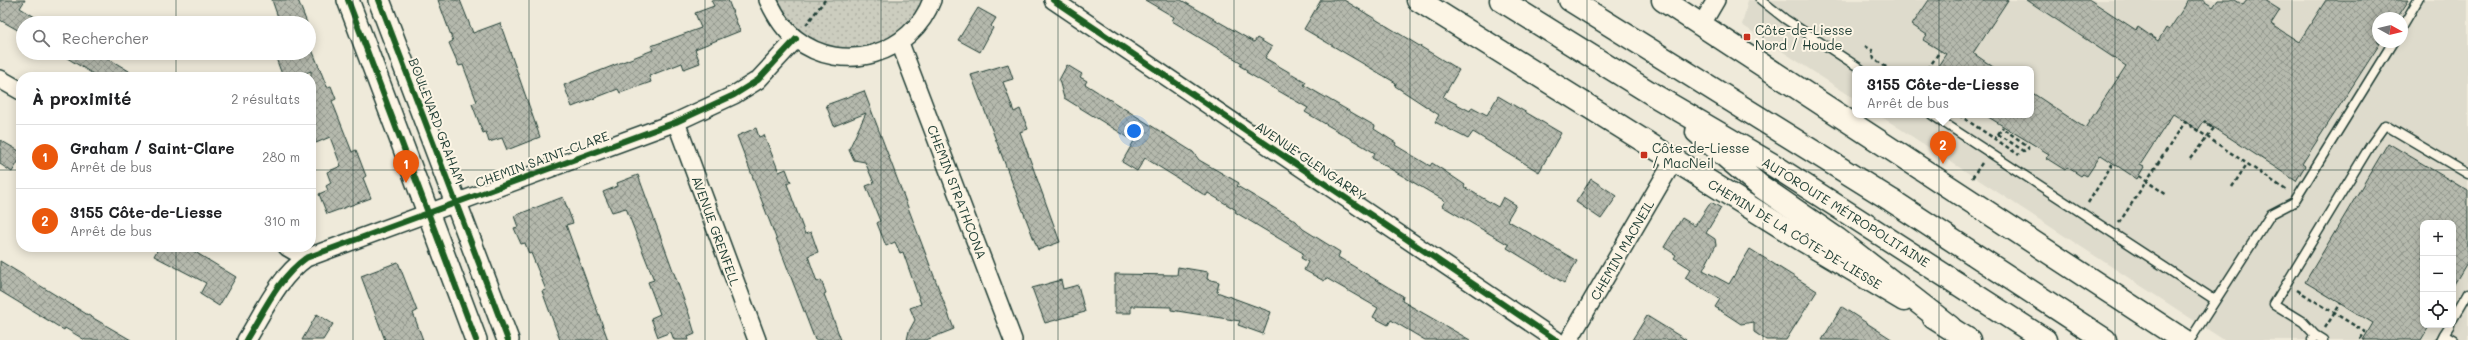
<!DOCTYPE html>
<html lang="fr">
<head>
<meta charset="utf-8">
<style>
  :root { --surface:#fff; --page:#f6f6f6; --text:#202124; --muted:#757577; --line:#e0e0e0; --accent:#ea580c }
  body { margin:0; font-family:Mali,sans-serif; background:var(--page); color:var(--text) }
  .controls { position:absolute; right:12px; bottom:12px; display:grid; overflow:hidden; border-radius:8px; box-shadow:0 2px 10px #0003 }
  .controls button { width:36px; height:36px; display:grid; place-items:center; padding:0; border:0; border-bottom:1px solid var(--line); background:var(--surface); color:var(--text); font:20px sans-serif }
  .compass { position:absolute; left:2372px; top:12px; width:36px; height:36px; border-radius:50%; background:var(--surface); box-shadow:0 2px 10px #0003; rotate:98deg }
  .you { position:absolute; left:1134px; top:131px; width:14px; height:14px; margin:-10px; border:3px solid #fff; border-radius:50%; background:#1a73e8; box-shadow:0 0 0 6px #1a73e833 }
  .badge { display:grid; place-items:center; width:26px; height:26px; border-radius:50%; background:var(--accent); color:#fff; font-size:13px; font-weight:700 }
  .pin { position:absolute; translate:-50% -33px; filter:drop-shadow(0 1px 2px #0008) }
  .pin::after { content:''; position:absolute; top:21px; width:14px; height:12px; background:inherit; clip-path:polygon(0 0,100% 0,50% 100%) }
  .popup { position:absolute; left:1852px; top:66px; width:182px; height:52px; box-sizing:border-box; display:grid; place-content:center; border-radius:8px; background:var(--surface); filter:drop-shadow(0 1px 3px #0005); font-size:13px; white-space:nowrap; color:var(--muted) }
  .popup b { font-size:15px; color:var(--text) }
  .popup::after { content:''; position:absolute; left:50%; top:100%; margin-left:-8px; border:8px solid transparent; border-top-color:var(--surface) }
  .list { margin:0; padding:0; list-style:none }
  h2 { display:flex; justify-content:space-between; align-items:center; height:52px; margin:0; padding:0 16px; font-size:17px }
  h2 small { font-size:13px; font-weight:400; color:var(--muted) }
  .list li { display:grid; grid-template-columns:26px 1fr auto; gap:12px; align-items:center; box-sizing:border-box; height:64px; padding:0 16px; border-top:1px solid var(--line) }
  .list b { display:block; font-size:15px; white-space:nowrap }
  .list p { margin:0; font-size:13px; white-space:nowrap; color:var(--muted) }
  .list em { font-size:13px; font-style:normal; color:var(--muted) }
  .icon { flex:none; width:22px; height:22px; fill:none; stroke:currentColor; stroke-width:2; stroke-linecap:round; stroke-linejoin:round }
  .map { position:relative; flex:none; width:2468px; height:340px; overflow:hidden }
  .search { position:absolute; background:var(--surface); box-shadow:0 2px 10px #0003; left:16px; top:16px; width:300px; height:44px; display:flex; align-items:center; gap:10px; box-sizing:border-box; padding:0 14px; border-radius:22px; color:var(--muted); font-size:15px }
  .panel { position:absolute; background:var(--surface); box-shadow:0 2px 10px #0003; left:16px; top:72px; width:300px; height:180px; border-radius:16px }
  .map>svg:first-child { display:block }
  .built { fill:#dedbcc; fill-rule:evenodd }
  .park { fill:url(#park-dots); stroke:#76857a }
  .building { fill:url(#building-cross-hatch); stroke:#1f3d34 }
  .lines { fill:none; stroke-linecap:round; stroke-linejoin:round }
  .service-casing { stroke:#1f3d34; stroke-width:11 }
  .minor-casing { stroke:#1f3d34; stroke-width:20 }
  .tertiary-casing { stroke:#1f3d34; stroke-width:24 }
  .secondary-casing { stroke:#1f3d34; stroke-width:25 }
  .motorway-casing { stroke:#1f3d34; stroke-width:25 }
  .path { stroke:#1f3d34; stroke-width:2.5; stroke-dasharray:4 3; stroke-linecap:butt }
  .service { stroke:#fcf5e5; stroke-width:8 }
  .minor { stroke:#fcf5e5; stroke-width:17 }
  .tertiary { stroke:#fcf5e5; stroke-width:21 }
  .secondary { stroke:#fcf5e5; stroke-width:22 }
  .motorway { stroke:#fcf5e5; stroke-width:22 }
  .cycleway-casing { stroke:#fcf5e5; stroke-width:8 }
  .cycleway { stroke:#1b5e20; stroke-width:6 }
  .grid { fill:none; stroke:#1f3d34; stroke-width:1; stroke-opacity:0.55 }
  .poi-dot { fill:#c8321e; stroke:#fcf5e5; stroke-width:1.5 }
  .labels { text-anchor:middle; stroke-width:4; stroke-linejoin:round; paint-order:stroke }
  .poi-label { font-size:13px; fill:#1f3d34; stroke:#fcf5e5; text-anchor:start }
  .street-label { font-size:13px; fill:#1f3d34; stroke:#fcf5e5 }
</style>
</head>
<body>
<div class="map">
<svg width="2468" height="340" viewBox="0 0 2468 340">
  <defs>
    <pattern id="park-dots" width="8" height="8" patternUnits="userSpaceOnUse"><rect width="8" height="8" fill="#cccdbf"/><path d="M2 2h.1M6 6h.1" fill="none" stroke="#afb1a5" stroke-width="1.8" stroke-linecap="round"/></pattern>
    <pattern id="building-cross-hatch" width="8" height="8" patternUnits="userSpaceOnUse"><rect width="8" height="8" fill="#b5b9ad"/><path d="M0 0l8 8M0 8l8-8" fill="none" stroke="#93988e"/></pattern>
  </defs>
  <rect width="100%" height="100%" fill="#efeada"/>
  <filter id="ink" filterUnits="userSpaceOnUse"><feTurbulence type="fractalNoise" baseFrequency=".025" numOctaves="2"/><feDisplacementMap in="SourceGraphic" scale="8" xChannelSelector="R" yChannelSelector="G"/><feConvolveMatrix kernelMatrix="1 2 1 2 8 2 1 2 1" color-interpolation-filters="sRGB"/></filter>
  <g filter="url(#ink)">
    <path class="built" d="M1748,0H2468V340H2224L1879,115H2031V69H1855V99L1742,25ZM2378,18H2402V42H2378ZM2423,223H2453V325H2423Z"/>
    <path class="park" d="M768,0H932L879,54L811,49Z"/>
    <path class="building" d="M0,0H25L20,8L45,23H23V33L0,20Z
      M272,0H298L307,23H280Z
      M438,0H460L473,33L500,23L540,137L507,150L502,138L489,142L486,132L483,133L472,104L477,102L463,65L459,66L449,43L453,41Z
      M711,0H728L740,31L695,49L700,63L684,69L682,63L649,76L651,82L620,93L618,89L572,107L564,85L653,50L651,46L701,28L695,13L714,6Z
      M1145,0H1181L1254,42L1257,38L1272,47L1265,58L1306,82L1304,85L1375,126L1374,129L1396,143L1395,145L1430,166L1432,163L1443,170L1465,185L1464,187L1498,207L1503,197L1516,205L1507,220L1577,261L1564,283L1507,248L1509,245L1442,206L1445,201L1372,158L1375,153L1305,112L1308,108L1246,72L1247,70L1240,66L1242,63L1172,21L1174,17Z
      M1321,0H1344L1459,70L1443,97L1470,111L1472,107L1487,115L1498,96L1561,133L1539,172L1473,132L1468,139L1435,122L1439,115L1395,86L1396,83L1304,29Z
      M1929,0H2008L1973,53L1996,69H1936L1946,54L1923,40L1927,35L1912,25Z
      M2027,0H2090L2136,30L2138,27L2158,41L2166,28L2169,30L2189,0H2202L2213,7L2218,0H2235L2243,5L2247,0H2264L2280,10L2271,24L2299,42L2326,0H2409L2397,18H2378V42H2381L2302,164L2305,166L2296,181L2204,121L2198,130L2173,114L2140,165L2144,167L2137,179L2101,155L2087,176L2083,174L2081,176L2067,167L2065,170L2046,158L2049,154L1985,115H2031V92L2085,128L2126,66Z
      M978,8L996,18L991,26L993,28L980,52L958,40Z
      M311,47L327,87L331,86L336,99L332,101L352,152L356,150L366,176L363,178L371,198L327,214L319,194L328,190L326,186L331,183L327,172L341,166L330,137L316,143L311,129V71L295,77H283L274,53H311Z
      M59,53H99L139,77H98Z
      M1008,64L1013,79L1003,82L1014,112L1020,109L1028,129L1020,132L1060,242L1038,250L971,75Z
      M1067,65L1082,74L1080,77L1087,81L1085,84L1193,152L1199,160L1239,183L1237,186L1296,221L1303,229L1340,252L1338,257L1403,296L1402,301L1470,340H1425L1391,320L1388,325L1373,317L1378,308L1326,278L1324,281L1304,270L1308,262L1301,258L1303,253L1235,212L1236,210L1208,193L1206,196L1145,158L1137,171L1122,162L1134,141L1064,98L1059,80Z
      M864,91L954,329L926,340H907L909,331L915,320L910,308L921,304L903,252L900,253L895,242L886,246L877,223L880,221L866,186L874,183L865,162L854,160L849,149L866,113L834,126L826,105Z
      M756,128L759,137L764,135L779,172L786,169L791,182L787,184L805,234L811,232L818,252L808,256L817,282L821,280L826,293L824,294L841,340H815L737,136Z
      M0,140L21,152V157L12,172L0,164Z
      M2388,143L2468,191V261L2453,286V223H2423V325H2430L2421,340H2363L2373,323L2305,282Z
      M638,175L689,314L695,334L688,337L689,340H674L671,332L658,337L651,318L660,314L648,282L654,280L641,247L626,208L612,212L603,192L618,186L617,183Z
      M1591,179L1617,196L1601,219L1576,202Z
      M563,197L573,223L566,225L608,340H560L542,291L546,290L531,253L529,254L525,243L521,244L514,228L518,227L514,216Z
      M1711,202L1721,208L1706,233L1715,239L1716,245L1703,270L1729,284L1750,249L1817,291L1786,340H1766L1754,332V322L1741,324L1715,307L1720,299L1685,278L1691,269L1674,258L1676,255L1664,247L1682,218L1695,226Z
      M159,247H187L236,277L219,306L200,294L206,283L154,256Z
      M0,261L88,315L131,340H85L65,328L64,330L0,291Z
      M398,262L417,311L413,313L423,340H385L361,276Z
      M1178,267L1208,272L1207,279L1219,282L1217,292L1271,312L1263,334L1238,325L1240,321L1171,310V307L1131,306V313H1115V274L1177,275Z
      M1061,280L1063,289L1078,285L1085,312L1045,323L1032,288Z
      M1842,307L1893,340H1822Z
      M317,314L333,324L323,340H302Z
      M1647,316L1686,340H1632Z"/>
    <g class="lines">
      <defs>
        <path id="service" d="M1761,0L1785,19L1861,69
          M2402,27L2418,0
          M1932,115L2215,300
          M2453,319L2468,293
          M2444,334L2450,325
          M2315,335L2303,322L2274,304L2370,146L2385,125L2468,174
          M2190,340L2271,214L2294,202L2393,42
          M2312,340L2315,335L2323,340
          M2441,340L2444,334L2454,340"/>
        <path id="minor" d="M768,0C775,15 783,29 796,39C843,76 912,54 932,0
          M1053,0L1556,340
          M1702,24L1716,0
          M900,43L1013,340
          M0,79L21,91
          M676,122L757,340
          M287,247L306,258
          M246,340C264,311 278,278 306,258L676,122L734,95L758,80L796,39
          M1569,340L1674,160"/>
        <path id="tertiary" d="M348,0L476,340
          M379,0L508,340"/>
        <path id="secondary" d="M1418,0L1801,239L1904,300
          M1663,0L2183,340
          M1934,318L1969,340"/>
        <path id="motorway" d="M1501,0L1657,97L1773,165L2045,340
          M1570,0L1891,200L2105,340
          M1697,132L1760,186L1837,239L1950,327"/>
      </defs>
      <use href="#service" class="service-casing"/>
      <use href="#minor" class="minor-casing"/>
      <use href="#tertiary" class="tertiary-casing"/>
      <use href="#secondary" class="secondary-casing"/>
      <use href="#motorway" class="motorway-casing"/>
      <path class="path" d="M806,25L825,0
        M1865,46L1872,50L1874,59L1889,69
        M1928,69L1940,51
        M1959,115L2019,155
        M1998,134L2024,151L2028,149V146L2002,128
        M1994,140L2003,127
        M2190,159L2214,128L2204,121
        M2139,176L2167,195
        M1972,178L1982,163
        M2232,187L2247,164
        M2088,203L2113,163
        M2119,223L2185,122L2286,190
        M2297,290L2365,332L2361,338L2365,340
        M2325,328L2341,303"/>
      <use href="#service" class="service"/>
      <use href="#minor" class="minor"/>
      <use href="#tertiary" class="tertiary"/>
      <use href="#secondary" class="secondary"/>
      <use href="#motorway" class="motorway"/>
      <defs>
        <path id="cycleway" d="M348,0L476,340
          M379,0L508,340
          M1053,0L1556,340
          M246,340C264,311 278,278 306,258L676,122L734,95L758,80L796,39"/>
      </defs>
      <use href="#cycleway" class="cycleway-casing"/>
      <use href="#cycleway" class="cycleway"/>
    </g>
  </g>
  <path class="grid" d="M176,0V23M353,0V340M529,0V340M705,0V340M881,0V340M1058,0V340M1234,0V340M1410,0V340M1587,0V340M1763,0V340M1939,0V340M2115,0V340M2292,0V340M176,53V77M0,170H21M311,170H2468M176,247V340"/>
  <g class="poi-dot">
    <rect x="1743" y="33" width="8" height="8" rx="2"/>
    <rect x="1640" y="151" width="8" height="8" rx="2"/>
  </g>
  <g class="labels">
    <g class="poi-label">
      <text x="1755" y="35">Côte-de-Liesse<tspan x="1755" dy="15">Nord / Houde</tspan></text>
      <text x="1652" y="153">Côte-de-Liesse<tspan x="1652" dy="15">/ MacNeil</tspan></text>
    </g>
    <g class="street-label">
      <text transform="translate(437 121) rotate(69)" y="5">BOULEVARD GRAHAM</text>
      <text transform="translate(542 159) rotate(-20)" y="5">CHEMIN SAINT-CLARE</text>
      <text transform="translate(1311 161) rotate(34)" y="5">AVENUE GLENGARRY</text>
      <text transform="translate(957 192) rotate(69)" y="5">CHEMIN STRATHCONA</text>
      <text transform="translate(1846 212) rotate(32)" y="5">AUTOROUTE MÉTROPOLITAINE</text>
      <text transform="translate(716 231) rotate(70)" y="5">AVENUE GRENFELL</text>
      <text transform="translate(1795 234) rotate(31)" y="5">CHEMIN DE LA CÔTE-DE-LIESSE</text>
      <text transform="translate(1622 250) rotate(-60)" y="5">CHEMIN MACNEIL</text>
    </g>
  </g>
</svg>
<div class="controls">
<button>+</button>
<button>−</button>
<button><svg class="icon" aria-label="locate" viewBox="0 0 24 24"><circle cx="12" cy="12" r="6"/><path d="M12 2v4M12 18v4M2 12h4M18 12h4"/></svg></button>
</div>
<svg class="compass" viewBox="-18 -18 36 36"><path d="M0-13l5 13h-10z" fill="#e53935"/><path d="M0 13l5-13h-10z" fill="#757577"/></svg>
<div class="you"></div>
<div class="pin badge" style="left:406px;top:183px">1</div>
<div class="pin badge" style="left:1943px;top:164px">2</div>
<div class="popup"><b>3155 Côte-de-Liesse</b>Arrêt de bus</div>
<div class="search"><svg class="icon" aria-label="search" viewBox="0 0 24 24"><circle cx="10" cy="10" r="6"/><path d="M15 15l6 6"/></svg>Rechercher</div>
<section class="panel">
<h2>À proximité<small>2 résultats</small></h2>
<ul class="list">
<li><span class="badge">1</span><div><b>Graham / Saint-Clare</b><p>Arrêt de bus</p></div><em>280 m</em></li>
<li><span class="badge">2</span><div><b>3155 Côte-de-Liesse</b><p>Arrêt de bus</p></div><em>310 m</em></li>
</ul>
</section>
</div>
</body>
</html>
